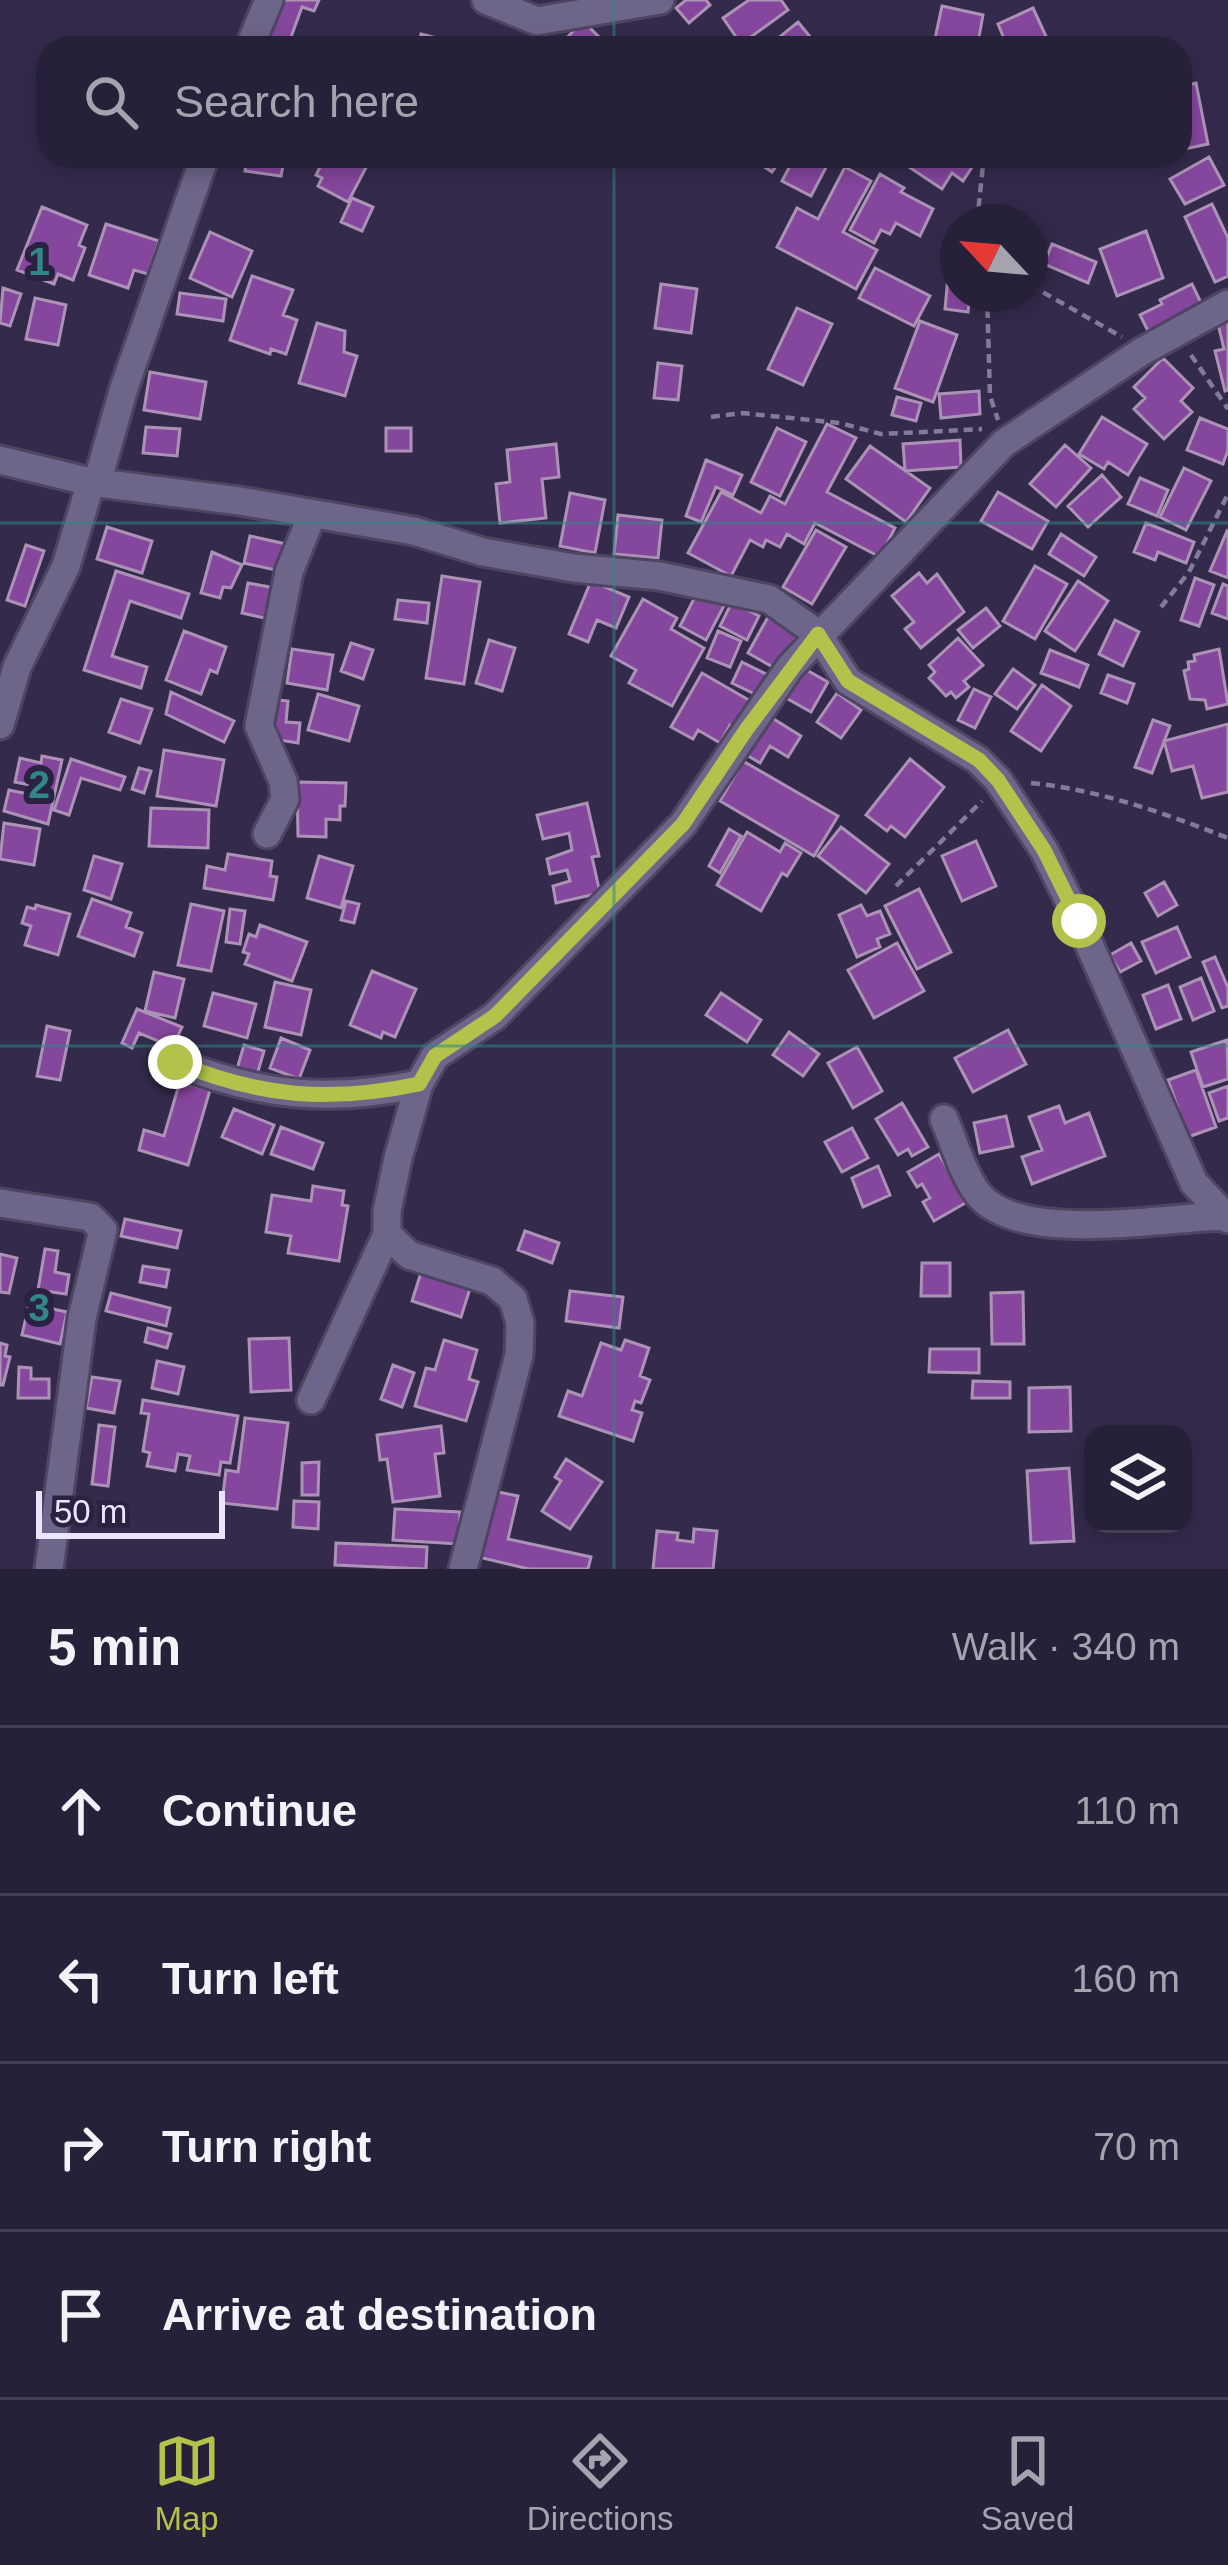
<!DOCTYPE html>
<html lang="en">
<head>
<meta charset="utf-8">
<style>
  :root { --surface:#272039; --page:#2f2841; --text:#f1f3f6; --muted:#a4a3ae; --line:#433e53; --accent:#b3c24b }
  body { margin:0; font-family:Helvetica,sans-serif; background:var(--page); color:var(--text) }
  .controls { position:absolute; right:36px; bottom:36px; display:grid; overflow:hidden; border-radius:24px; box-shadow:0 6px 18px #0003 }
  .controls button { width:108px; height:108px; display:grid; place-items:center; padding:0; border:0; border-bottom:3px solid var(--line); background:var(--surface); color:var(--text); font:60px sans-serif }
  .compass { position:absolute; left:940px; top:204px; width:108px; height:108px; border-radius:50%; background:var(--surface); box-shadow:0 6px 18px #0003; rotate:296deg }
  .scale { position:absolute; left:36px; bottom:30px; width:189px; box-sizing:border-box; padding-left:12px; border:6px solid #eae5fa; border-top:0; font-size:33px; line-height:42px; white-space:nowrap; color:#eae5fa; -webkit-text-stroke:9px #2b2141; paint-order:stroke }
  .stop { position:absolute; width:36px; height:36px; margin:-27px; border:9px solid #b3c24b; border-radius:50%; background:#fff }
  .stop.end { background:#b3c24b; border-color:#fff; box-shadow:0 3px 12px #0008 }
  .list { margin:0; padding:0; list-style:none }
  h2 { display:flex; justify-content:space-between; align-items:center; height:156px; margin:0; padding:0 48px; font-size:51px }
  h2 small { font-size:39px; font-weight:400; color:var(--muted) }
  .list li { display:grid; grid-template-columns:78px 1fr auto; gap:36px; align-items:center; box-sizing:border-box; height:168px; padding:0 48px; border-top:3px solid var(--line) }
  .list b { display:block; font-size:45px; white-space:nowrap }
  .list em { font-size:39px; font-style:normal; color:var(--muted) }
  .icon { flex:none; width:66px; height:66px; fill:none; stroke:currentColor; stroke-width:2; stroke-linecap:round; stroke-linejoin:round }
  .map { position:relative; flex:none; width:1228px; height:1569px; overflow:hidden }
  .search { position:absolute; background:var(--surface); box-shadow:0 6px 18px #0003; left:36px; right:36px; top:36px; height:132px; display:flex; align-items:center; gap:30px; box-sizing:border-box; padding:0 42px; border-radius:36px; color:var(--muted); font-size:45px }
  .sheet { height:828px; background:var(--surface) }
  nav { display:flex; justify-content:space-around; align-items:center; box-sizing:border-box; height:168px; border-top:3px solid var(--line); background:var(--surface); font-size:33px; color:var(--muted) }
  nav a { display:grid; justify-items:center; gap:6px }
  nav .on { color:var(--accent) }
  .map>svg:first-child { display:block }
  .building { fill:#85469d; stroke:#ac93b6; stroke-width:3 }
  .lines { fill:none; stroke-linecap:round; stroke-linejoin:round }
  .minor-casing { stroke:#4d4561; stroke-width:33 }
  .path { stroke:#837c98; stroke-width:4.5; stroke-dasharray:9 6; stroke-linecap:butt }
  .minor { stroke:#6e658a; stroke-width:27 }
  .route { stroke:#b3c24b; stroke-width:15 }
  .grid { fill:none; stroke:#308783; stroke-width:3; stroke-opacity:0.55 }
  .grid-label { font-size:39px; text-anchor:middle; font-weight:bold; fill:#308783; stroke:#2b2141; stroke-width:12; stroke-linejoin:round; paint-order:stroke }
</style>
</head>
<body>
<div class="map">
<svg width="1228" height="1569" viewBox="0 0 1228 1569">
  <rect width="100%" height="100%" fill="#342b4c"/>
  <path class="building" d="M278,0H319L314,11L302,7L287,48H261Z
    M686,0H706L710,5L689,23L676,8Z
    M749,0H781L788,10L741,44L723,18Z
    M942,6L983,15L977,48H933Z
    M1033,8L1050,45L1008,48L998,24Z
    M583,21L605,43L599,48H557Z
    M798,22L812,39L802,48H766Z
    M421,34L461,44L460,48H417Z
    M1196,83L1208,144L1180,150V87Z
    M247,156H285L281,176L245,171Z
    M372,156L348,202L318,186L322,178L316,175L323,161L316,156Z
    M748,156H783L772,172Z
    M795,156H832L811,196L782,181Z
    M903,156H962L974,164L963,181L952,173L942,189L900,161Z
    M1209,157L1224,185L1185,204L1170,179Z
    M845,167L871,181L843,232L877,250L856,289L777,247L797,208L818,219Z
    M880,174L904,188L901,192L933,209L920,236L896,223L890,234L881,230L874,243L850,230Z
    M352,198L373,207L362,231L341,222Z
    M1212,204L1228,238V276L1215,282L1185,217Z
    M42,207L87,225L79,245L85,248L73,280L58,274L54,284L17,270Z
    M106,224L159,241L148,274L134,270L128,288L89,275Z
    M1146,231L1163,278L1117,296L1100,249Z
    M210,232L252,251L232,297L190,278Z
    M1052,244L1096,262L1088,283L1044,264Z
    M949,266L958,267V294H970L968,312L945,309Z
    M875,268L930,296L914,326L859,298Z
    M252,276L293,290L283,315L297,320L286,354L271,349L270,354L230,340Z
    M661,284L697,289L691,333L655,328Z
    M1192,284L1203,307L1149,333L1140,315L1162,304L1160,300Z
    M3,288L21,294L10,326L0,323Z
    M180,293L226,299L223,321L177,314Z
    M35,298L66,305L58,345L26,339Z
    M797,308L832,324L803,385L768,369Z
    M920,321L957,335L933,402L895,388Z
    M1228,321V390L1225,391L1215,351L1224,349L1218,324Z
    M317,323L345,331L344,352L357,356L345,396L299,383Z
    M1163,358L1193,388L1181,401L1192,412L1164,439L1134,409L1145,398L1134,387Z
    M658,363L682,366L678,400L654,398Z
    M150,372L206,382L200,419L144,410Z
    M979,391L980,414L941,418L939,394Z
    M897,397L921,403L916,421L892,415Z
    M1102,417L1147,444L1128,475L1108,462L1104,469L1079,454Z
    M1200,418L1228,429V450L1223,464L1187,450Z
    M827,424L856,438L827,492L895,528L880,557L815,523L804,544L787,534L780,547L766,540L763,547L750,540L731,576L688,553L721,492L761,513L770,496L785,504Z
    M146,427L180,429L177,456L143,453Z
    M386,428H411V451H386Z
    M777,428L806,442L780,496L751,482Z
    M960,440L961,467L905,471L903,444Z
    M556,444L559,477L542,479L546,518L500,523L496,484L510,482L507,450Z
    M1065,445L1091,468L1056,507L1030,484Z
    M870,446L930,488L906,522L846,479Z
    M706,460L742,475L733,495L716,487L701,522L686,516Z
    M1184,468L1211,481L1186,530L1160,517Z
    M1102,475L1121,497L1088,527L1068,506Z
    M1140,478L1168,490L1157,516L1128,504Z
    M998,492L1048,521L1032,549L981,521Z
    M570,493L605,500L595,553L560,546Z
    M618,515L662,520L658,558L614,554Z
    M1146,523L1194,542L1186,563L1158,552L1155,560L1134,552Z
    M107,527L152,541L142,573L97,559Z
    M816,530L846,547L812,604L783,587Z
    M1227,531L1228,532V578L1210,571Z
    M1061,534L1096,557L1084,576L1049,554Z
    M250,536L286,544L280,571L244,563Z
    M26,545L44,551L25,606L7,600Z
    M212,552L242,565L231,588L223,587L220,598L201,593Z
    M1035,566L1067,584L1035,639L1003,621Z
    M116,571L189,594L181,618L130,601L112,656L147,667L141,688L84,670Z
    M919,573L927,583L937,574L964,612L921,648L905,629L914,622L892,596Z
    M442,576L480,582L464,684L426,678Z
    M1195,578L1214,585L1199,626L1181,620Z
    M591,581L629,597L616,628L597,620L588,642L569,634Z
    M1078,581L1108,601L1075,651L1045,631Z
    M248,583L275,588L269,619L242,613Z
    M1223,584L1228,586V619L1212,613Z
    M699,589L726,602L706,640L680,626Z
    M643,599L677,618L671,629L704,648L672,706L629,683L636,670L611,656Z
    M398,600L429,603L427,623L395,619Z
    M732,602L759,616L747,640L720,626Z
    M986,608L1000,626L973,648L958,630Z
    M768,617L798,635L778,670L748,653Z
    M1115,620L1139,632L1123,666L1099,654Z
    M184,631L226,647L217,673L210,670L201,694L166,680Z
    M718,631L741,641L730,667L707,658Z
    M958,638L983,665L964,681L969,687L956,698L951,692L946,696L929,678L935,672L929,665Z
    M489,640L515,648L502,691L476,683Z
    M351,643L373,650L363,679L341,671Z
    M292,649L333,655L327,690L287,683Z
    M1219,649L1228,704L1207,709L1205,700L1190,699L1184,671L1189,669L1188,662L1195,661L1194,655Z
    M1050,650L1088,665L1079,687L1041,673Z
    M742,662L770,676L761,697L732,683Z
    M803,668L828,682L811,712L786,698Z
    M1013,669L1035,685L1017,709L995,694Z
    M702,673L754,703L739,730L730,725L720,743L698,730L693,739L671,727Z
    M1108,675L1134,684L1127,703L1101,693Z
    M1042,685L1071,706L1041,751L1011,731Z
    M974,689L991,697L975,728L958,720Z
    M171,692L234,721L224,742L166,714Z
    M837,693L861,710L841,738L817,722Z
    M318,694L359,706L349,741L308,730Z
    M121,699L152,709L140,743L109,732Z
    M270,699L288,701L286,722L300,723L298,743L267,738Z
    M764,713L801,736L788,757L770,746L760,763L740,751Z
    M1153,720L1170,726L1152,773L1135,767Z
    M1228,724V792L1202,798L1193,766L1172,771L1164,741Z
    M164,750L224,760L216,806L157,796Z
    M42,756L62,760L48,824L4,811L9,790L33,795L35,786L15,782L20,758L41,763Z
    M71,759L125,777L120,790L81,778L69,815L54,810Z
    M910,759L944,787L905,837L891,826L887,831L866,815Z
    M743,761L838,816L814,856L720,801Z
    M139,768L151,771L144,793L132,789Z
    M297,782L346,783L345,806H340V820L326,819V837L298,836Z
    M587,803L599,856L592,857L600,893L556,903L553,886L570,881L567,870L550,874L547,859L572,850L569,833L543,839L537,815Z
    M151,808L209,810L208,848L149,846Z
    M4,823L40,829L34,865L0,859Z
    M841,827L889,864L866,893L818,856Z
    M729,829L741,836L720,873L709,866Z
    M747,832L780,852L785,843L801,853L787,876L782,873L761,911L717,885Z
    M976,841L996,886L962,901L942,856Z
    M228,854L272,861L270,876L277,877L273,900L204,888L207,866L225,870Z
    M94,856L122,864L111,899L84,890Z
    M319,856L353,866L341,908L307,898Z
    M1164,882L1177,905L1158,916L1145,893Z
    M919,889L951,952L917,969L885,906Z
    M92,899L131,913L126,927L142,933L134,956L78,936Z
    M346,901L359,904L354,923L341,920Z
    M191,904L224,911L211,971L178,965Z
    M36,905L70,914L58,955L25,945L31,926L22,923L27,907L35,909Z
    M861,905L867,916L880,911L890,934L877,939L880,947L857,957L839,915Z
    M230,909L245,911L240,944L226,942Z
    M260,925L307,942L292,981L245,964L249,954L243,952L249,934L256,937Z
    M1177,927L1190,957L1156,973L1142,942Z
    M897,943L924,991L874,1018L848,970Z
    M1131,943L1141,961L1120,972L1110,955Z
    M1215,957L1228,988V1006L1222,1008L1203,962Z
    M372,971L416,989L395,1037L383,1032L381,1038L350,1025Z
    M154,972L184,979L175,1018L145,1011Z
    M1201,978L1214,1011L1193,1020L1180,987Z
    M275,982L311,990L301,1035L265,1027Z
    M1168,985L1181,1019L1156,1029L1143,995Z
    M213,993L256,1004L247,1038L204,1026Z
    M721,993L761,1020L747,1042L706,1015Z
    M137,1009L182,1027L169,1055L158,1050L161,1042L139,1033L132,1048L122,1043Z
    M47,1026L70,1031L60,1080L37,1076Z
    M1008,1030L1026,1064L973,1092L955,1058Z
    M789,1032L819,1054L803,1076L773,1055Z
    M281,1038L310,1050L299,1079L270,1068Z
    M1227,1040L1228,1079L1203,1087L1191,1052Z
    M244,1045L264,1051L257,1075L237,1069Z
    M857,1047L882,1091L853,1108L828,1063Z
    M1196,1070L1216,1127L1188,1137L1168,1080Z
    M180,1081L210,1090L188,1165L139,1150L144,1130L164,1136Z
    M1228,1086V1118L1219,1121L1209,1093Z
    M902,1103L928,1147L912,1156L908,1149L898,1155L876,1119Z
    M1059,1106L1065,1123L1089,1113L1105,1156L1032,1184L1022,1157L1042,1150L1029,1117Z
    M234,1109L274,1125L262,1154L222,1137Z
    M1006,1116L1013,1146L980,1153L974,1123Z
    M281,1127L323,1143L313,1169L271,1154Z
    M852,1128L868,1158L842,1172L825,1142Z
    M939,1154L967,1202L934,1221L923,1202L930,1198L922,1184L917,1187L908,1172Z
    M878,1166L890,1195L863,1207L852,1178Z
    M313,1186L344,1191L342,1205L348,1206L339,1261L288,1253L291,1236L266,1232L272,1195L311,1201Z
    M125,1219L181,1231L177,1248L121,1236Z
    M525,1231L559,1243L552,1263L518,1250Z
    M45,1249L58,1251L55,1272L69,1275L66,1294L38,1290Z
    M0,1254L17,1258L9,1293L0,1292Z
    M424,1263L473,1279L461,1317L412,1301Z
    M922,1263H950V1296H921Z
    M143,1266L169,1270L166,1287L140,1282Z
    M570,1291L623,1297L619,1328L566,1321Z
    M1023,1292L1024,1344H992L991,1293Z
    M111,1293L170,1308L166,1326L106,1311Z
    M29,1304L67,1312L60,1344L22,1335Z
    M148,1328L171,1334L167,1348L145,1342Z
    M289,1338L291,1390L251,1392L249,1339Z
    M444,1340L477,1350L469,1379L478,1382L466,1421L415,1406L426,1368L435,1370Z
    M625,1340L649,1348L640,1376L650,1380L641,1403L635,1401L632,1410L642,1413L633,1441L559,1416L568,1391L582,1396L601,1343L621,1350Z
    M0,1343L7,1345L5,1356L10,1357L3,1385H0Z
    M930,1349H979V1373L929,1372Z
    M157,1361L184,1367L178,1394L152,1388Z
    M393,1365L414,1373L402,1407L381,1399Z
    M19,1367L31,1368V1379H49V1398H18Z
    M92,1377L120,1381L114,1413L86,1408Z
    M973,1381L1010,1382V1398H972Z
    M1070,1387L1071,1431L1029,1432V1388Z
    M143,1400L238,1416L230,1463L221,1462L219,1475L187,1470L190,1456L178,1454L175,1471L147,1466L150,1453L143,1451L149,1414L141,1413Z
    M245,1418L288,1423L277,1509L222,1503L226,1470L238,1472Z
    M99,1425L115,1427L108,1486L92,1484Z
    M441,1426L444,1453L435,1454L440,1496L393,1502L387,1459L380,1460L377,1435Z
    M566,1459L602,1482L570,1529L542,1511L561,1481L555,1477Z
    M319,1462L318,1495H302V1463Z
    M1069,1468L1074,1541L1031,1543L1027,1471Z
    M493,1491L518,1496L508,1539L591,1557L588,1569H529L478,1557Z
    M294,1501L319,1502L318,1529L293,1527Z
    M395,1509L460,1512L459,1544L393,1540Z
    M694,1529L717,1531L713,1569H653L657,1531L678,1533L677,1540L693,1542Z
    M336,1543L427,1547L426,1569L335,1565Z"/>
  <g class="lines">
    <defs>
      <path id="minor" d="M486,0L537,21L660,0
        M249,48L269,0
        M0,460L91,482L240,501L414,531L483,552L574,568L659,576L769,599L818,634L848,681L978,760L998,780L1044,850L1079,921L1194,1183L1228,1219
        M97,483L124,388L205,156
        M0,725L17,667L66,566L91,482
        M267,834L285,799L283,781L259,726L289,572L312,515
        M175,1062C260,1096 329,1103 419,1084
        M944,1119C954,1142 963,1175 979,1195C1020,1244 1161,1218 1223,1216
        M0,1203L90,1217L103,1230L82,1318L49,1569
        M311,1400L387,1234
        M463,1569L519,1355L520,1323L513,1299L492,1281L409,1255L387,1234V1211L398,1158L419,1084L435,1056L495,1016L683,824L790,667L1004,443L1141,352L1228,304"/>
    </defs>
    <use href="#minor" class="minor-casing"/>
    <path class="path" d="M977,222L984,156
      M1030,285L1122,337
      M987,294L990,396L998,420
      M1191,355L1228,409
      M711,417L742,413L840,423L881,434L982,429
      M1161,607L1189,572L1228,494
      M1031,783C1100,790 1164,813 1228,838
      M896,886L982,801"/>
    <use href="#minor" class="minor"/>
  </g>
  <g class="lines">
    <path class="route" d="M175,1062C260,1097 329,1103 419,1084L435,1056L495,1016L683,824L746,730L818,634L848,681L979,760L998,780L1044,850L1079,921"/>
  </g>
  <path class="grid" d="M614,0V48M614,156V1569M0,523H1228M0,1046H1228"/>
  <g class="grid-label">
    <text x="39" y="275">1</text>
    <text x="39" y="798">2</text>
    <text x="39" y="1321">3</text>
  </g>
</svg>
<div class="controls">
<button><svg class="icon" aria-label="layers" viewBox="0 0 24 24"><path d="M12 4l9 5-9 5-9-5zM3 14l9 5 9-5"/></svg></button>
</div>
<svg class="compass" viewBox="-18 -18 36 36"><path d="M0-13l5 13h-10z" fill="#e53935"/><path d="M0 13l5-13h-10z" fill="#a4a3ae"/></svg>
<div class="scale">50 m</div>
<div class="stop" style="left:1079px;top:921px"></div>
<div class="stop end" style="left:175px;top:1062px"></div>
<div class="search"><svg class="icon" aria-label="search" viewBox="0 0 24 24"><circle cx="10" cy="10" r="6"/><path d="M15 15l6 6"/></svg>Search here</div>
</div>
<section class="sheet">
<h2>5 min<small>Walk · 340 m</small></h2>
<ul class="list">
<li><svg class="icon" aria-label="ahead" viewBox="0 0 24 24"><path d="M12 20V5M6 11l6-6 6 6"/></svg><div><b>Continue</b></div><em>110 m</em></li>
<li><svg class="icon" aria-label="left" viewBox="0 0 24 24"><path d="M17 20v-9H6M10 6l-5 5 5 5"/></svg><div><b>Turn left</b></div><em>160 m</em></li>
<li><svg class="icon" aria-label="right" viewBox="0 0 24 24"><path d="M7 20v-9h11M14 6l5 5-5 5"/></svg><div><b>Turn right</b></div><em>70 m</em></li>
<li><svg class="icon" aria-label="arrive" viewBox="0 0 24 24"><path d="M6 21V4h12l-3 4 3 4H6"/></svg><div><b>Arrive at destination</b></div></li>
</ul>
</section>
<nav>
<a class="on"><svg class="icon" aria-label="map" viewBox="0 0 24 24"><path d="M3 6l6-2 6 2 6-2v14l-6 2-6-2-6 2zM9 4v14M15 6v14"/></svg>Map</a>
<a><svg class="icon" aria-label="directions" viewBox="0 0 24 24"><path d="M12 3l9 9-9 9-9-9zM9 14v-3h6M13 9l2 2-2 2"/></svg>Directions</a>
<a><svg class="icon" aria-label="saved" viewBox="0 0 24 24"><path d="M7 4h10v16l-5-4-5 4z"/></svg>Saved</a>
</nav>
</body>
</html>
